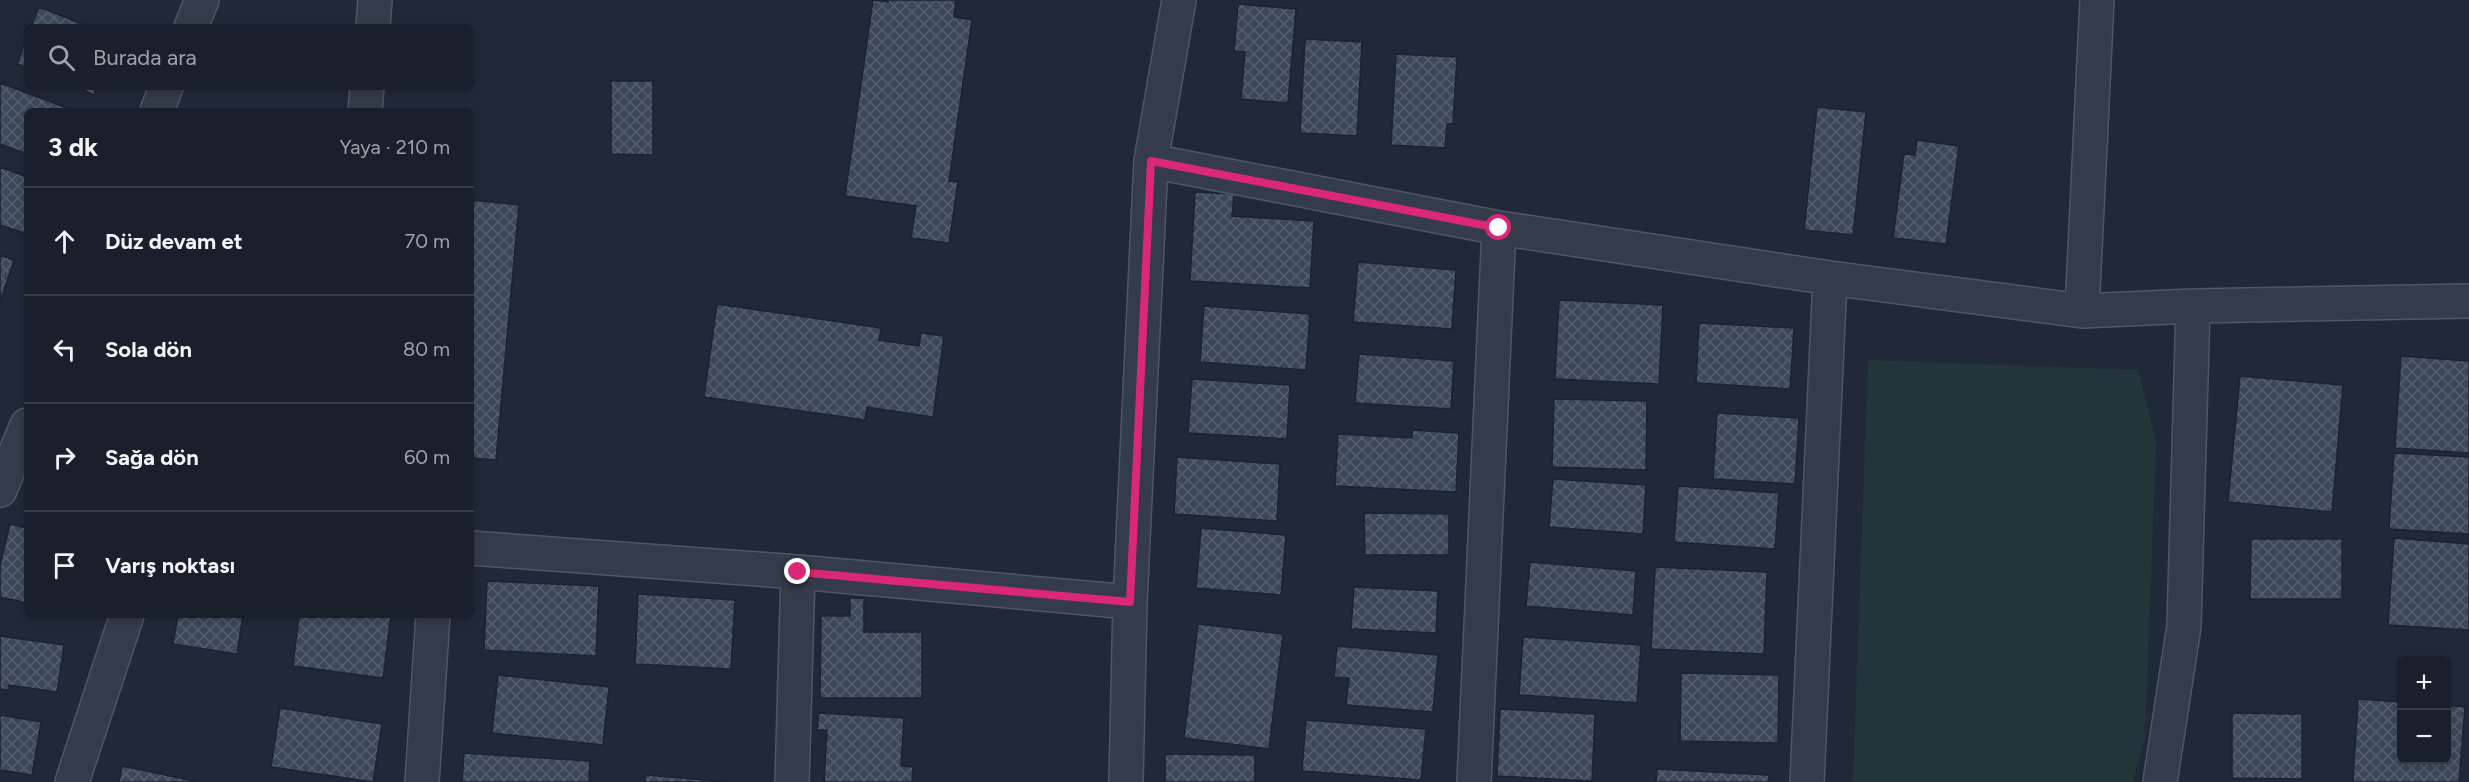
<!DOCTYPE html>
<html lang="tr">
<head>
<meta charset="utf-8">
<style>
  :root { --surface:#191f2b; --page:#262c37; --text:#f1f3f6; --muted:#9fa2a9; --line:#373d47 }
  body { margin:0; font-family:Figtree,sans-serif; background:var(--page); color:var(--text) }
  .controls { position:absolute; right:18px; bottom:18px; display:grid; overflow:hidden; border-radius:9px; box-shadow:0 3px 9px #0003 }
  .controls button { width:54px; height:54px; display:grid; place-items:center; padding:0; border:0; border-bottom:2px solid var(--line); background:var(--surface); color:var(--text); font:30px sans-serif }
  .stop { position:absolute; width:18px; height:18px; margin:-14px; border:4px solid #db2777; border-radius:50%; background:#fff }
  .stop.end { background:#db2777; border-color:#fff; box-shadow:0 2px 6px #0008 }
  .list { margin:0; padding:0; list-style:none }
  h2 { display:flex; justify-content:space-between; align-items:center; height:78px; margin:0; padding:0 24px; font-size:26px }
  h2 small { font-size:20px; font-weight:400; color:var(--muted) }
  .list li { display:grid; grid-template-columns:39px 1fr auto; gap:18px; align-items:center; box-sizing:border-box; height:108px; padding:0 24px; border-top:2px solid var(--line) }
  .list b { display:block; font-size:22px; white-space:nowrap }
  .list em { font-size:20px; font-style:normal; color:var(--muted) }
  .icon { flex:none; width:33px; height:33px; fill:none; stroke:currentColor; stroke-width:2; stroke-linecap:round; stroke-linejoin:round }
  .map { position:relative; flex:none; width:2469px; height:782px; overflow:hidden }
  .search { position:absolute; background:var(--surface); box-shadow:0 3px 9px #0003; left:24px; top:24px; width:450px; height:66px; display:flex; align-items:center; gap:15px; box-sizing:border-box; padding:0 21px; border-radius:9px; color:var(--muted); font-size:22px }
  .panel { position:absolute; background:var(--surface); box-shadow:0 3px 9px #0003; left:24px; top:108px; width:450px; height:510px; border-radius:9px }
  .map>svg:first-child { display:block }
  .green { fill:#22353a }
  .building { fill:url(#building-cross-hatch); stroke:#1c2230; stroke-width:1.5 }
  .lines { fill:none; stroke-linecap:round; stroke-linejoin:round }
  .street-casing { stroke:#4f5664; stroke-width:36 }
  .street { stroke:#343b49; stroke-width:33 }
  .route { stroke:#db2777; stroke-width:8 }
</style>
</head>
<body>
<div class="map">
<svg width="2469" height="782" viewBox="0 0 2469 782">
  <defs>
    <pattern id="building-cross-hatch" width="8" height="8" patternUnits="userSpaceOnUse" patternTransform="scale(1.5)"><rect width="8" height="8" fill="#3c4759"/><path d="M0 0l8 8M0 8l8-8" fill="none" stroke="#565f6f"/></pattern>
  </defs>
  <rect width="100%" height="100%" fill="#212939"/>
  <path class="green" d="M1868,360L2138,370L2156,442L2145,736L2133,782H1853Z"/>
  <path class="building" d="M873,0L888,2V0H956L954,17L972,20L949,181L958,182L949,243L911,238L916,206L845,196Z
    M1238,4L1296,9L1288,103L1241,99L1245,52L1234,51Z
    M39,7L90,27H31Z
    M27,37V68L17,64Z
    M1305,39L1362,42L1357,136L1300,133Z
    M1396,54L1457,57L1453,124H1447L1445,148L1391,145Z
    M611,81H653V155L611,154Z
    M0,83L75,111H27V154L0,144Z
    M75,87H97L94,95Z
    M1817,107L1866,112L1853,235L1804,230Z
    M1917,140L1959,146L1946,244L1893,238L1904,154L1915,155Z
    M0,167L27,177V234L0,225Z
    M1195,192L1234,194L1232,216L1314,221L1310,288L1190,281Z
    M471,200L519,205L496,460L471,458Z
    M0,255L14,260L0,302Z
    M1358,262L1456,270L1452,329L1353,322Z
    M1559,300L1663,305L1659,384L1555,379Z
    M717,304L881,328L879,340L919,346L921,333L944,336L933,417L867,407L865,420L704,397Z
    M1204,306L1310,314L1306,370L1200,362Z
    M1699,323L1794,328L1790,389L1696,383Z
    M1359,354L1454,361L1451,409L1355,403Z
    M2401,356L2469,361V453L2395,448Z
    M2240,376L2343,385L2332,512L2228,502Z
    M1192,379L1290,385L1287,439L1188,433Z
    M1554,399L1647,401L1646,470L1552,467Z
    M1717,413L1799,418L1795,484L1713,479Z
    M1412,430L1459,433L1456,492L1335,486L1338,434L1412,438Z
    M2394,453L2469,457V534L2389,529Z
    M1177,457L1280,464L1277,521L1174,514Z
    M1553,479L1646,485L1643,534L1549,527Z
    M1678,486L1779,493L1775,549L1674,542Z
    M1364,513L1449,514V555H1365Z
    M10,524L27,528V603L0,597V566Z
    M1201,528L1286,535L1281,595L1196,588Z
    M2394,538L2469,544V630L2388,625Z
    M2251,539H2342V599H2250Z
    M1530,562L1636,571L1633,615L1526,606Z
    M1655,567L1767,572L1764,654L1651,649Z
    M487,581L599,586L596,656L484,650Z
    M1354,587L1438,591L1436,633L1351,629Z
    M638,594L735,600L731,669L635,664Z
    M850,598H864V632H922V698H820L821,616H850Z
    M178,615H243L237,654L173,644Z
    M299,615H391L383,678L293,666Z
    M1198,624L1283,634L1269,749L1184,738Z
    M0,636L64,645L57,692L9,685L8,690L0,689Z
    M1523,637L1641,645L1637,703L1519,695Z
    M1337,646L1438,655L1433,712L1346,705L1349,678L1334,677Z
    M1681,673L1779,675L1778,743L1680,741Z
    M498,675L609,687L603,745L492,733Z
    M2358,699L2402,702V760H2446V705L2465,707L2459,782H2353Z
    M280,708L382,724L373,782L271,767Z
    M1500,709L1595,714L1592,781L1497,776Z
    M819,713L904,718L901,766L913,767L912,782H824L827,730H817Z
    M2232,713L2302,714V779L2232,778Z
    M0,715L41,722L32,775L0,770Z
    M1306,720L1426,729L1421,780L1302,771Z
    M464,753L590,761L589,782H462Z
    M1165,754L1255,755V782H1165Z
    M122,766L199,782H119Z
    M1657,769L1769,775V782H1656Z
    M646,775L729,782H645Z"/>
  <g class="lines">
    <defs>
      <path id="street" d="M191,27L202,0
        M373,27L375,0
        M157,111L166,87
        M365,111L367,87
        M1151,161L1499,228L1830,278L2082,311L2193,306L2469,301
        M2082,311L2097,0
        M0,490L27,425
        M471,548L798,572L1130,602
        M72,782L127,615
        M422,782L433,615
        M792,782L798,572
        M1126,782L1130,602L1151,161L1179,0
        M1474,782L1499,228
        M1807,782L1830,278
        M2160,782L2184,626L2193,306"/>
    </defs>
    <use href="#street" class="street-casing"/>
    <use href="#street" class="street"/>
  </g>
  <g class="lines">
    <path class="route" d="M798,572L1130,602L1151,161L1499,228"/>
  </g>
</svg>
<div class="controls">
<button>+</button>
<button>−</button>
</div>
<div class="stop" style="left:1499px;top:228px"></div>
<div class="stop end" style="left:798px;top:572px"></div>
<div class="search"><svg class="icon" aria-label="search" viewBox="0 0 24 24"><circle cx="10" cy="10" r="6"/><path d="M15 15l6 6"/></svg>Burada ara</div>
<section class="panel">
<h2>3 dk<small>Yaya · 210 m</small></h2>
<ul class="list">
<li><svg class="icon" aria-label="ahead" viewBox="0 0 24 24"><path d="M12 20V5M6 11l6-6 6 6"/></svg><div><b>Düz devam et</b></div><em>70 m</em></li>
<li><svg class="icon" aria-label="left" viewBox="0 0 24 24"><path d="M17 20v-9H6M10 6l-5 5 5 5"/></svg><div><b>Sola dön</b></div><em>80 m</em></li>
<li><svg class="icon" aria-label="right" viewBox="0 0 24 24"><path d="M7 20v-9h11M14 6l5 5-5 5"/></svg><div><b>Sağa dön</b></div><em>60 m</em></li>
<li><svg class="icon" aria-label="arrive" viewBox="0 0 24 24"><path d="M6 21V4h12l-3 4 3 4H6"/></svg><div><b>Varış noktası</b></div></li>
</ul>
</section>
</div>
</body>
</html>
